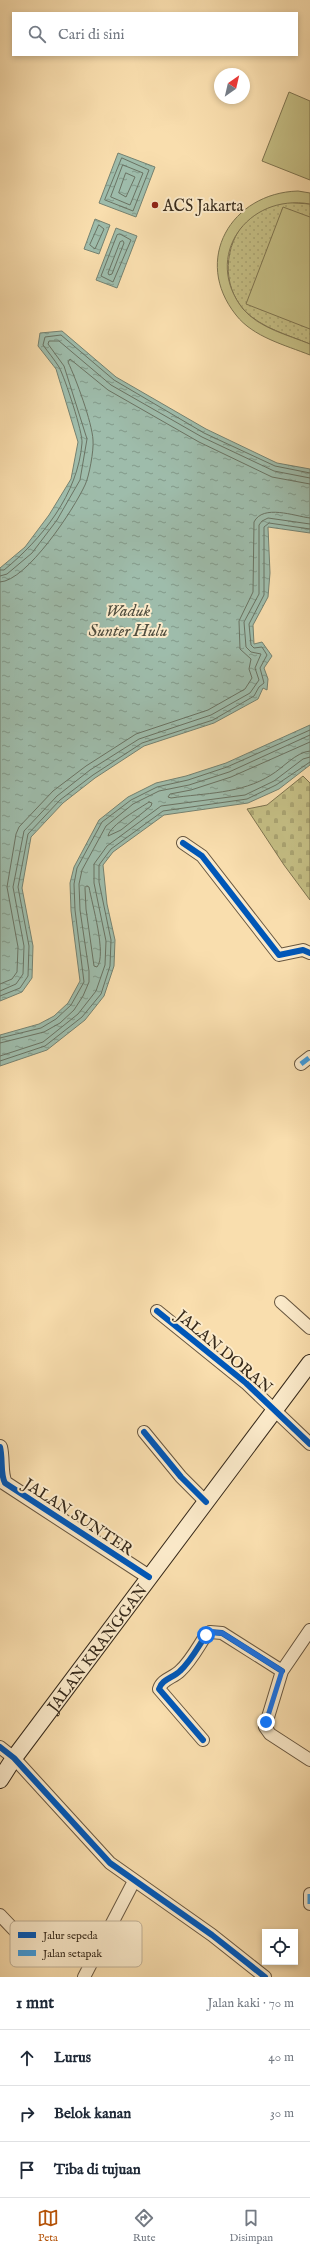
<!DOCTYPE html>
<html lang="id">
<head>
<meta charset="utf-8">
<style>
  :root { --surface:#fff; --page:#f2f2f3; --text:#1f2937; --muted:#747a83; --line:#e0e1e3; --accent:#b45309 }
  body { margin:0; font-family:"IM FELL English",serif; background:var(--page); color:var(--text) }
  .controls { position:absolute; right:12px; bottom:12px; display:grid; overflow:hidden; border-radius:0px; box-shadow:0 2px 6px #0003 }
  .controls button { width:36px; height:36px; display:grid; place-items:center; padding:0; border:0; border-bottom:1px solid var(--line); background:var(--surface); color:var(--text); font:20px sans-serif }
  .compass { position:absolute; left:214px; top:68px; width:36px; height:36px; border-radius:50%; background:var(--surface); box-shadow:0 2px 6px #0003; rotate:34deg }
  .stop { position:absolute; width:12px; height:12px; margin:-9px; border:3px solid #1a73e8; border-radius:50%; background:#fff }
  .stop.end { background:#1a73e8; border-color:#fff; box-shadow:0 1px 4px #0008 }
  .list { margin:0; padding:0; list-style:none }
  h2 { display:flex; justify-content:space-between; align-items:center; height:52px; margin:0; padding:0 16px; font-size:17px }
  h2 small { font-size:13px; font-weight:400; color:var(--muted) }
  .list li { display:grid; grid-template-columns:26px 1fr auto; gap:12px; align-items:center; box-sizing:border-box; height:56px; padding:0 16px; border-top:1px solid var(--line) }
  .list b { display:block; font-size:15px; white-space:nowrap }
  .list em { font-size:13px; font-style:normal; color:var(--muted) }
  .icon { flex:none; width:22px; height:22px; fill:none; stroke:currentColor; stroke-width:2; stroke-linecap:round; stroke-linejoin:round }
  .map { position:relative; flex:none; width:310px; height:1977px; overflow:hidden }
  .search { position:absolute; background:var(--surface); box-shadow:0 2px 6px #0003; left:12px; right:12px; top:12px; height:44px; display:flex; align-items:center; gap:10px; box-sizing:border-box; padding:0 14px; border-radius:0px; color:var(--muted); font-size:15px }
  .sheet { height:220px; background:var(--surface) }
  nav { display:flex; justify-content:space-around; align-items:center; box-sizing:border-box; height:56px; border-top:1px solid var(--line); background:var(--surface); font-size:11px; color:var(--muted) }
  nav a { display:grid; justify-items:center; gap:2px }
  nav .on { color:var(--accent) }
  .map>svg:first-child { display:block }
  .grass { fill:url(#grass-dots); stroke:#7e7450 }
  .cemetery { fill:url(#cemetery-stones); stroke:#7e7450 }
  .pitch { fill:#c5bf85; stroke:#7e7450 }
  .water { fill:url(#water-ripples); stroke:#758271 }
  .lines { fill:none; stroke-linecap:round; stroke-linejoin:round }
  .shore { stroke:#6a7363; stroke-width:1 }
  .minor-casing { stroke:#685740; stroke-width:14 }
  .tertiary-casing { stroke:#685740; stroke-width:16 }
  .secondary-casing { stroke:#372a1b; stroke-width:18 }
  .minor { stroke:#fbeaca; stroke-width:12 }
  .tertiary { stroke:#fbeaca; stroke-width:14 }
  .secondary { stroke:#fbeaca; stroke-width:16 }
  .quiet { stroke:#3e9cdf; stroke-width:5; stroke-dasharray:10 5; stroke-linecap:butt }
  .cycleway-casing { stroke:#fbeaca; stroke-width:8 }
  .cycleway { stroke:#0057b8; stroke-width:6 }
  .route { stroke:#1a73e8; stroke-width:5 }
  .poi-dot { fill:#8f2418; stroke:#fbeaca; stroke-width:1.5 }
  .labels { text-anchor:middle; stroke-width:4; stroke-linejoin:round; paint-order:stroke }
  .poi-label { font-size:16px; fill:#372a1b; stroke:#fbeaca; text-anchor:start }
  .street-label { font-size:16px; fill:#372a1b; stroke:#fbeaca }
  .water-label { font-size:17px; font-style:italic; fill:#514e3f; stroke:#fbeaca }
  .key { fill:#fbeaca; stroke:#c0b096; stroke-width:1 }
  .key-label { font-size:11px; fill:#372a1b }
</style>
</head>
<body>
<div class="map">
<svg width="310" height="1977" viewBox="0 0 310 1977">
  <defs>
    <pattern id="grass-dots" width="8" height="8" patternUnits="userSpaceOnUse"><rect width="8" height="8" fill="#c5bf85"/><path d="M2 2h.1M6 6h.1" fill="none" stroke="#aaa472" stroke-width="1.8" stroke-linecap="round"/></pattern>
    <pattern id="cemetery-stones" width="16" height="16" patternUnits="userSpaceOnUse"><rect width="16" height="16" fill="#c5bf85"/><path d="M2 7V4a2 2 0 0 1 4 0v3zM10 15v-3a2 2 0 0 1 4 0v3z" fill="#aaa472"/></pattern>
    <pattern id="water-ripples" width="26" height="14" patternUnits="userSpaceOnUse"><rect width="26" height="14" fill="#9ebcab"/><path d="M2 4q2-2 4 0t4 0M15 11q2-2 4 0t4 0" fill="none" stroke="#82998a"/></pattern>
  </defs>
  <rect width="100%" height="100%" fill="#f9deae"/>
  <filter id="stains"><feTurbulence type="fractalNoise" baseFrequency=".005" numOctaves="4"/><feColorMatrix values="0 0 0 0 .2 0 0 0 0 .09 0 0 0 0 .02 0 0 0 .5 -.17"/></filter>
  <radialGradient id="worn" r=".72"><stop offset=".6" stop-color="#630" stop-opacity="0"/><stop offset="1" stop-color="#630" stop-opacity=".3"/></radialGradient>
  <path class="grass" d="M284,202L310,204V344C288,335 262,328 245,311C221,286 224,245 246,221C256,211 270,206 284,202Z"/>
  <path class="cemetery" d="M303,776L310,783V900L284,865L247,809L267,805Z"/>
  <path class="pitch" d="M289,92L310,101V180L262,161Z
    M298,191L310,193V204C247,193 202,257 243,309C259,328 288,335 310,344V355C285,345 253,337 236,315C192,260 231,193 298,191Z
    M283,207L310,217V329L246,304Z"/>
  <path class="water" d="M118,153L155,167L136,217L99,203Z
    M95,219L110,225L99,254L84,249Z
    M116,228L137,236L117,288L96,280Z
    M62,331L116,377L206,429L277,463L310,469V533L268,527L270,573L268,597L253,625L254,644L262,642L272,656L264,668L268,679L267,690L263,688L258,699L214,723L144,746L95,778L63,803L31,837L22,888L33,946L32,978L22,992L0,1001V568L25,547L49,515L71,479L78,442L56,369L38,346L40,333Z
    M310,725V765L279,789L248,803L164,815L113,852L103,865L107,904L115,940L114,966L104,996L85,1020L47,1050L0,1066V1035L39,1024L54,1016L68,1003L80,981L71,911L70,883L74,867L99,820L128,797L156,783L186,776L226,763Z"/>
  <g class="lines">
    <path class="shore" d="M122,158L149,170L133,211L105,200Z
      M123,165L143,173L130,205L111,197Z
      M126,173L135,177L126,197L119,193Z
      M99,225L104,229L95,249L90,245Z
      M120,234L131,240L113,282L101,276L117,235Z
      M123,241L124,243L112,274L109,275L108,273L120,242Z
      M0,570H4C42,539 78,494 82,443C83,433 65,378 59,367C54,359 48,352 43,345L45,337L61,335L114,380L204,433L275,466L310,473
      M0,576L7,574L32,553L57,520L80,480L87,439L64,366L48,344L49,341H59L111,385L202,437L274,471L310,478
      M0,582C27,581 74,509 85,485C89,477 94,450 93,440C92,422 76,379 68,362L70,359L108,390L199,442L272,477L310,484
      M310,742L231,777L191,790L170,794L168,797L171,798C205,793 241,794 271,775C283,768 296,752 310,751
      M149,802L152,803L151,806L121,830L108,836C110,825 140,808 149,802Z
      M87,886L89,887C92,904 107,955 97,967L94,966L86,909L85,888Z
      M0,984L12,979L17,972L18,947L7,887L16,834L19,827L53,791L86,766L136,734L208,710L245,689L252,678L249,669L251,659L240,649L239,621L253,592L254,522C263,504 294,516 310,518
      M0,991L16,984L23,974L24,946L13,887L24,831L57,796L90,770L139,739L211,715L250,693L259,680L255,668L261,654L251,652L246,647L244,622L259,594V525L262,521L268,518L310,524
      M0,996L20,988L28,976L29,946L18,887L28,834L60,800L93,775L142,743L213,720L254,696L259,687L264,683L260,668L267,655L262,647L254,648L251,645L249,624L264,595V527L269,523L310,529
      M0,1038L41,1028L56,1019L71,1005L84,982L75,910L74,884L77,868L102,822L131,800L157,787L188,780L227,767L310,730
      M0,1043L44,1032L60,1023L74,1010L83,996L89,982V971L80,910L79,884L82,870L106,826L133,804L159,791L189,785L229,772L310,735
      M0,1056L43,1042L78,1014L96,991L105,965L106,941L94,883V864L107,846L161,806L245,795L274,781L303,759L310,757
      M0,1061L45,1046L82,1017L101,994L110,966L111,940L99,882V865L111,849L163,811L247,799L276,785L310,762"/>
    <defs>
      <path id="minor" d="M183,843L202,856L279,955L303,950L310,953
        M301,1064L310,1057
        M281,1302L310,1328
        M157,1311L246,1383L310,1444
        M144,1432L181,1477L206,1502
        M310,1630L282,1671L265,1727L270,1734L310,1760
        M203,1740L159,1689C162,1679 173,1678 180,1671C191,1661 198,1647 206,1635L210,1632L222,1633L282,1671
        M0,1747L14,1758L110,1863L212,1935L265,1977
        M310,1894V1904
        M0,1915L20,1936
        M84,1977L134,1881"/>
      <path id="tertiary" d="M0,1447C3,1459 0,1474 5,1483L149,1577"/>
      <g id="secondary">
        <path id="s1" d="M0,1780L14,1758L310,1363"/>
      </g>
    </defs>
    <use href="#minor" class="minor-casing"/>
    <use href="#tertiary" class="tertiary-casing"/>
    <use href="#secondary" class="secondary-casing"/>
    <use href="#minor" class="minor"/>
    <use href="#tertiary" class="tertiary"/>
    <use href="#secondary" class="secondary"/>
    <path class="quiet" d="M301,1064L310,1057
      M310,1894V1904"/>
    <defs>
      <path id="cycleway" d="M183,843L202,856L279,955L303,950L310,953
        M157,1311L246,1383L310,1444
        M144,1432L181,1477L206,1502
        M0,1447C3,1459 0,1474 5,1483L149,1577
        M203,1740L159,1689C162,1679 173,1678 180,1671C191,1661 198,1647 206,1635L210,1632L222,1633L282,1671
        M0,1747L14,1758L110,1863L212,1935L265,1977"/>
    </defs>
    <use href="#cycleway" class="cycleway-casing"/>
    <use href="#cycleway" class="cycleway"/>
  </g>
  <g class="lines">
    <path class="route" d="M206,1635L210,1632L222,1633L282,1671L266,1722"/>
  </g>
  <circle class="poi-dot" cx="155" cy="205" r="4"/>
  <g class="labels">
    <g class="poi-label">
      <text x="163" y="211">ACS Jakarta</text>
    </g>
    <g class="street-label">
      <text transform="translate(225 1351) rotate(40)" y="6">JALAN DORAN</text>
      <text transform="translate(79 1516) rotate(33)" y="6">JALAN SUNTER</text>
      <text dy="6" stroke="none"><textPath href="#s1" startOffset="164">JALAN KRANGGAN</textPath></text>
    </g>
    <g class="water-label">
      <text x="128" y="616">Waduk<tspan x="128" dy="20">Sunter Hulu</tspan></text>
    </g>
  </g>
  <rect x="10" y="1921" width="132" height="46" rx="6" class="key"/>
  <rect x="18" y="1932" width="18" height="6" fill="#0057b8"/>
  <rect x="18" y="1950" width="18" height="6" fill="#3e9cdf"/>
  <g class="key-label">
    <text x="43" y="1939">Jalur sepeda</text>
    <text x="43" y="1957">Jalan setapak</text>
  </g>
  <rect width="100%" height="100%" filter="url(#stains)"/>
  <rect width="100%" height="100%" fill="url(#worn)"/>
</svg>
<div class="controls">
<button><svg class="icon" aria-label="locate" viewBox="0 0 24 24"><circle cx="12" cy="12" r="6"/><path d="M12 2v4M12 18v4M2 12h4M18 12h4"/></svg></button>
</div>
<svg class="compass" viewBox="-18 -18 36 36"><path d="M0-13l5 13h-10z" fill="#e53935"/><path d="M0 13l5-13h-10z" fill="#747a83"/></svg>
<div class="stop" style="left:206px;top:1635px"></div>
<div class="stop end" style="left:266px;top:1722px"></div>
<div class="search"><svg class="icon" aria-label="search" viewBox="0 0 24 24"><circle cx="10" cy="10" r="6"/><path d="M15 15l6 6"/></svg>Cari di sini</div>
</div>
<section class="sheet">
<h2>1 mnt<small>Jalan kaki · 70 m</small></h2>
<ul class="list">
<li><svg class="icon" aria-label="ahead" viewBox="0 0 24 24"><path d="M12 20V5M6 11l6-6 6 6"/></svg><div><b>Lurus</b></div><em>40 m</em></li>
<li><svg class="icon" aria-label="right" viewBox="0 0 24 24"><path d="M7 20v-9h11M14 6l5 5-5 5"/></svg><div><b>Belok kanan</b></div><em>30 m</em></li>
<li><svg class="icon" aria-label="arrive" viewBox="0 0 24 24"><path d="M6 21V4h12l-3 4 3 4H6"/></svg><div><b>Tiba di tujuan</b></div></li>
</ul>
</section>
<nav>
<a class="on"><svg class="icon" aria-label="map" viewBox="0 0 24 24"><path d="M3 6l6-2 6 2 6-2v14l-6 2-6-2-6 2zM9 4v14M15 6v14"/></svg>Peta</a>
<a><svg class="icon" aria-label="directions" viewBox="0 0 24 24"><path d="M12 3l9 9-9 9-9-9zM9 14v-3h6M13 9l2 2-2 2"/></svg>Rute</a>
<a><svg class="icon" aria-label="saved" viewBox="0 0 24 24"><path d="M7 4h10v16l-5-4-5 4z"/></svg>Disimpan</a>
</nav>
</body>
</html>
